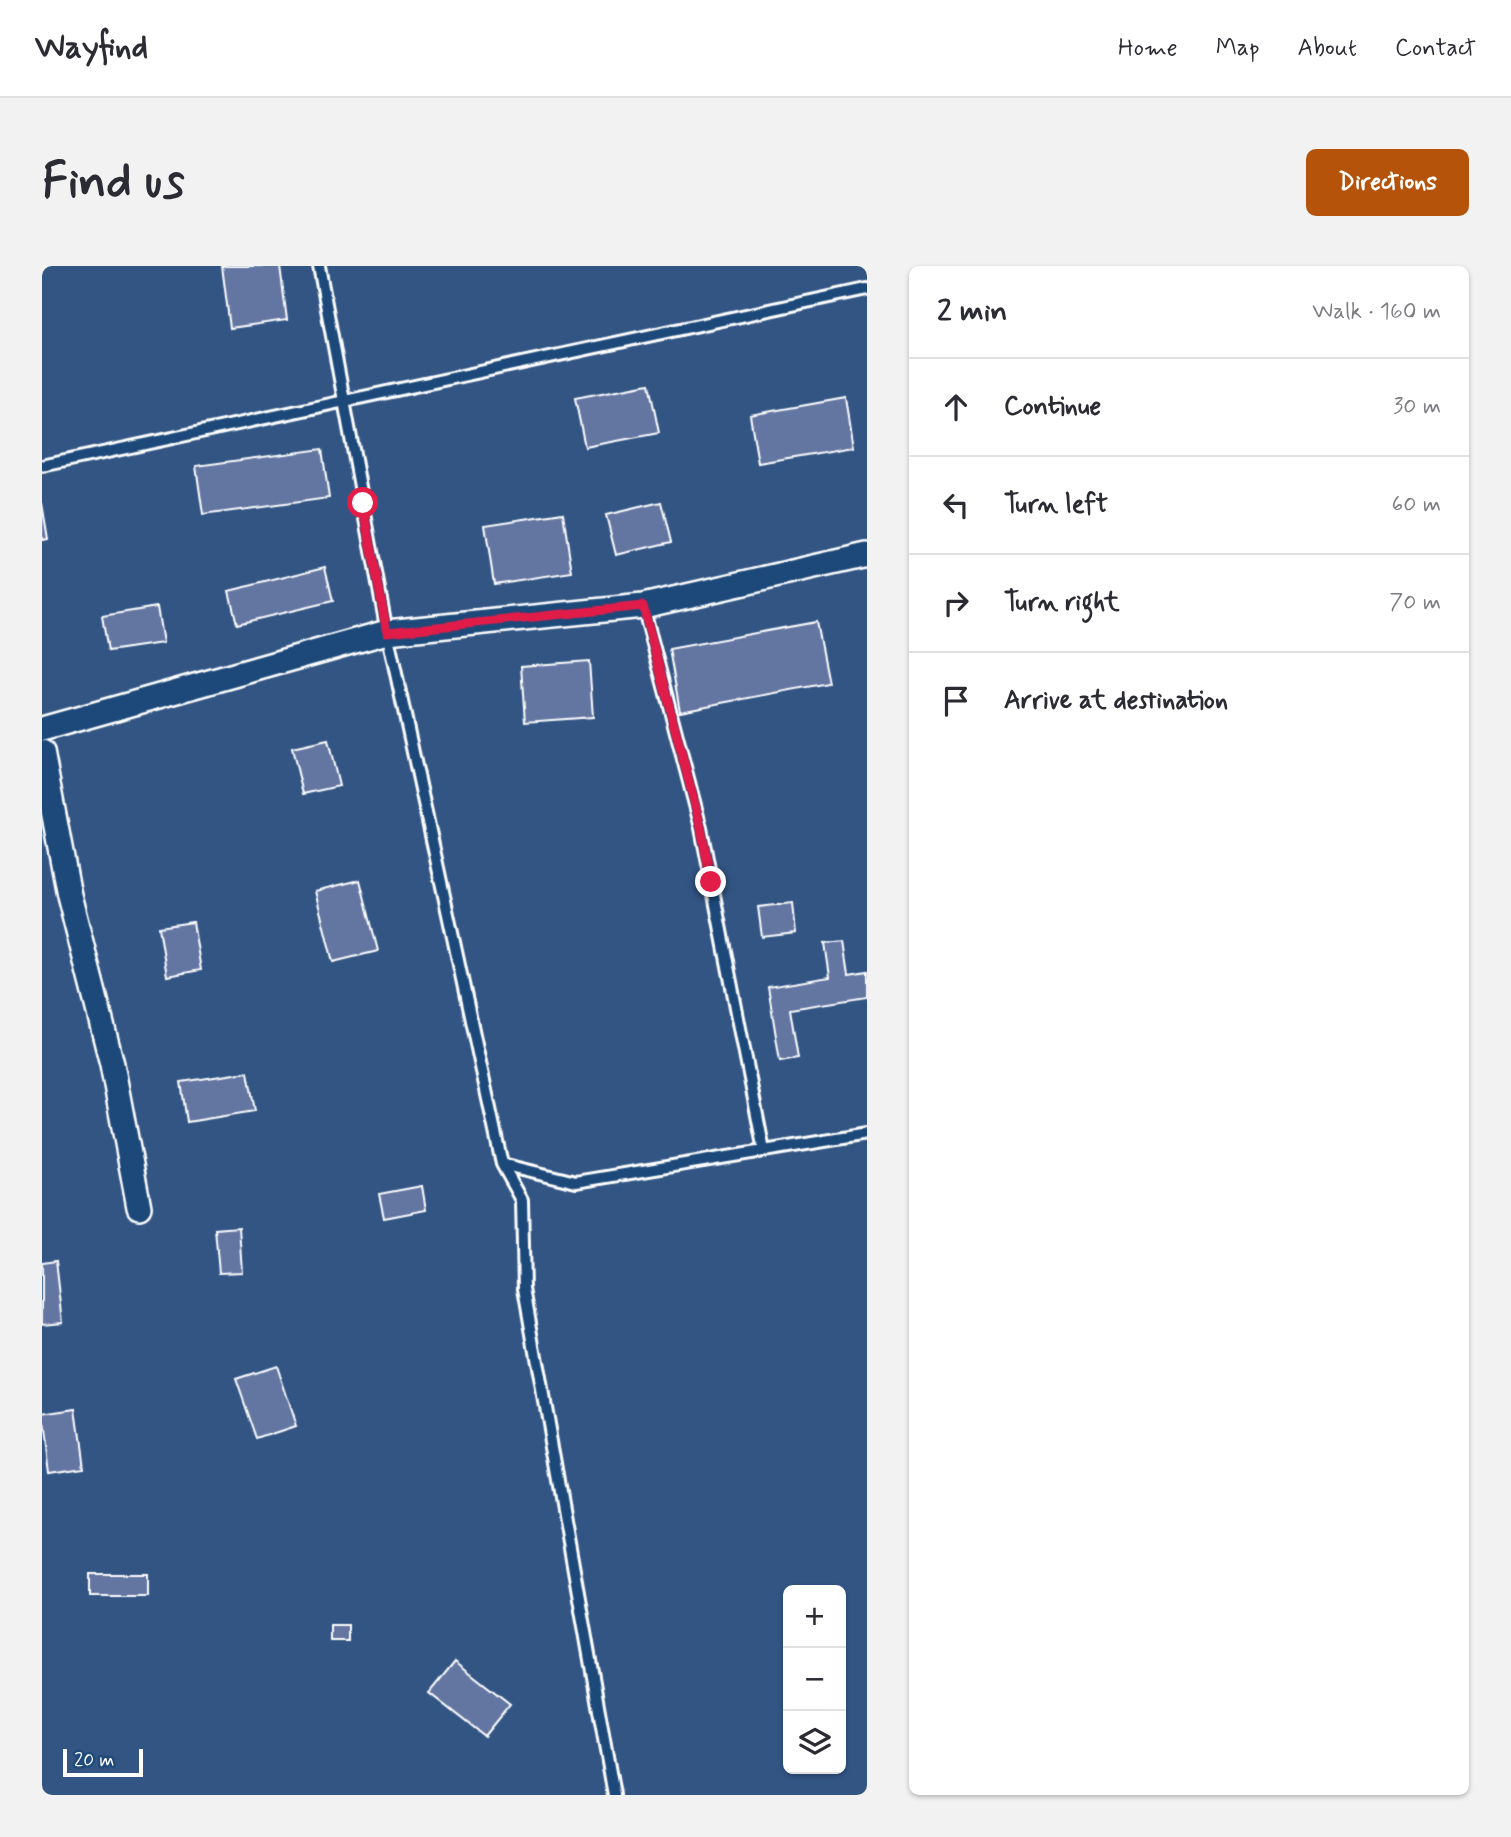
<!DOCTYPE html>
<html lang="en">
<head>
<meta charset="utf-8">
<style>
  :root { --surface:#fff; --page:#f2f2f3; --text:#2b2b33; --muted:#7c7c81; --line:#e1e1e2; --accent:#b45309 }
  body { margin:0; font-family:Mynerve,sans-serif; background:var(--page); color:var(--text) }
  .controls { position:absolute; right:21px; bottom:21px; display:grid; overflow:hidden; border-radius:10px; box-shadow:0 2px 5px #0004 }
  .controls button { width:63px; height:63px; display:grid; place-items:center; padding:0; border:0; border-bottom:2px solid var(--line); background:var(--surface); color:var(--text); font:35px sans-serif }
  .scale { position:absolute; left:21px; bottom:18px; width:80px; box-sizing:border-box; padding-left:7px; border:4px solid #fff; border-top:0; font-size:19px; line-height:24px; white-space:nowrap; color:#fff; -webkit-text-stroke:5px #1f4a7a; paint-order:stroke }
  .stop { position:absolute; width:21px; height:21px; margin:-16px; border:5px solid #e11d48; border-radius:50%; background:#fff }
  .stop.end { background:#e11d48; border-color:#fff; box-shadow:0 2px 7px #0008 }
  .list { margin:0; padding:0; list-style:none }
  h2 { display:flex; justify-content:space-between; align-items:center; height:91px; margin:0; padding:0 28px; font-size:30px }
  h2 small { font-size:23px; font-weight:400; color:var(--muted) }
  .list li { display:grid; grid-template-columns:46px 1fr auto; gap:21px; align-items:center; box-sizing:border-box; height:98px; padding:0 28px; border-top:2px solid var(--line) }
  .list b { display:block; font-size:26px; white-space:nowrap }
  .list em { font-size:23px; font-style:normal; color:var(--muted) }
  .icon { flex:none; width:38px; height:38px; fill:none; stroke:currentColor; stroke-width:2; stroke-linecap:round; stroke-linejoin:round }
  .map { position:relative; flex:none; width:825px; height:1529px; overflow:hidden; border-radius:10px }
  header { display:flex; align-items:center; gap:42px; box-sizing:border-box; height:98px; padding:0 35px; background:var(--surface); border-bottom:2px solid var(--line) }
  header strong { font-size:33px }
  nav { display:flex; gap:38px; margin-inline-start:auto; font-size:24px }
  .intro { display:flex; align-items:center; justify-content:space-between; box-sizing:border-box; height:168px; padding:0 42px }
  h1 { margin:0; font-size:49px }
  .button { padding:18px 32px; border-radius:10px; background:var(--accent); color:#fff; font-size:24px; font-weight:700 }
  main { display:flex; gap:42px; padding:0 42px }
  aside { flex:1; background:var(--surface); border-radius:10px; box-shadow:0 2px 5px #0004 }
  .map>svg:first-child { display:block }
  .building { fill:#6374a1; stroke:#fff; stroke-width:2 }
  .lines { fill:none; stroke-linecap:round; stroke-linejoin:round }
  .service-casing { stroke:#fff; stroke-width:16 }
  .minor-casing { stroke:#fff; stroke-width:28 }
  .service { stroke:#1f4a7a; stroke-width:10 }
  .minor { stroke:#1f4a7a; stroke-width:23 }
  .route { stroke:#e11d48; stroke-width:9 }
</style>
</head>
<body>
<header>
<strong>Wayfind</strong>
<nav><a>Home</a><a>Map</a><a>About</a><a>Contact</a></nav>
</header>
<div class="intro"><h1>Find us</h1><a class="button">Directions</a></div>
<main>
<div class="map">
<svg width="825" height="1529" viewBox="0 0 825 1529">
  <rect width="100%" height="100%" fill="#325584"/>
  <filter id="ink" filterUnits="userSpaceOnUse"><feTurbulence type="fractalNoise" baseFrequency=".0143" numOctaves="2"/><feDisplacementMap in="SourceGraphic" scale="14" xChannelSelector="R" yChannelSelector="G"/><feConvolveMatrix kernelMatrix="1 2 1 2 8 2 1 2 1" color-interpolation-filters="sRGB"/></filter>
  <g filter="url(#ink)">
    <path class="building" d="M180,0H238L245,54L188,62Z
      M607,118L617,167L543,181L533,132Z
      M804,132L812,181L716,197L708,149Z
      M280,183L287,232L161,249L154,200Z
      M619,236L629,276L574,289L564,249Z
      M0,237L6,273L0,274Z
      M521,247L530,306L452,318L443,259Z
      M283,301L291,335L195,358L187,325Z
      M115,341L121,377L66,385L60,350Z
      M774,356L786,417L638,445L627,383Z
      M547,395L551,451L483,456L479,400Z
      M286,474L297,520L261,528L250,482Z
      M318,614L336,685L291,696L273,625Z
      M751,637L754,667L720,671L716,641Z
      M151,656L159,704L125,710L117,661Z
      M802,675L807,708L825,705V731L748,743L756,792L738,795L726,721L788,711L783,677Z
      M206,806L213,845L145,856L139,816Z
      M380,920L384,944L342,952L337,928Z
      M197,961L200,1006L177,1007L173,963Z
      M14,995L21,1056L0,1058V997Z
      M234,1100L254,1160L215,1173L194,1113Z
      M34,1143L42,1200L7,1205L0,1148Z
      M48,1308H106V1330H48Z
      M288,1359H306V1375H288Z
      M413,1395L468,1438L442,1470L387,1427Z"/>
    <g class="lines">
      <defs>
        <path id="service" d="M277,0L345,366L460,898L534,916L825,868
          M0,200L825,23
          M601,340L659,562L722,885
          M460,898L480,934L482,1023L572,1529"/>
        <path id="minor" d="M0,463L345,366L601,340L825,289
          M0,486L27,629L70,798L97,941"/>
      </defs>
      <use href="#service" class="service-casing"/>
      <use href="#minor" class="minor-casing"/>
      <use href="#service" class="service"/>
      <use href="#minor" class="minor"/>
    </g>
  </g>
  <g class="lines" filter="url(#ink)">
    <path class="route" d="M321,237L345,366L601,340L659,562L669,616"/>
  </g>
</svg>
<div class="controls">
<button>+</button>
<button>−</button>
<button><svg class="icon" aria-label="layers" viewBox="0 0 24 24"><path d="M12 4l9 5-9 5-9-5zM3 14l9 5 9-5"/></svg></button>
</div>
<div class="scale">20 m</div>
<div class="stop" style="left:321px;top:237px"></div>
<div class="stop end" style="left:669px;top:616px"></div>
</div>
<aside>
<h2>2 min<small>Walk · 160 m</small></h2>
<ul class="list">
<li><svg class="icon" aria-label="ahead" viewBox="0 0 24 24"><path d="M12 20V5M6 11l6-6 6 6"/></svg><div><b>Continue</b></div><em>30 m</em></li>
<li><svg class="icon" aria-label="left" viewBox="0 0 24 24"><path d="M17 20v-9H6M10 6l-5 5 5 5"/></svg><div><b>Turn left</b></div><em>60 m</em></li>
<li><svg class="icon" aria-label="right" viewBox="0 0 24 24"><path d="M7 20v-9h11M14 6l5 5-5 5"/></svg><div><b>Turn right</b></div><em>70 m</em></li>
<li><svg class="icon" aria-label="arrive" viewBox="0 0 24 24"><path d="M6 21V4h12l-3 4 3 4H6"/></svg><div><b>Arrive at destination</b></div></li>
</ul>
</aside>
</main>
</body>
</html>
